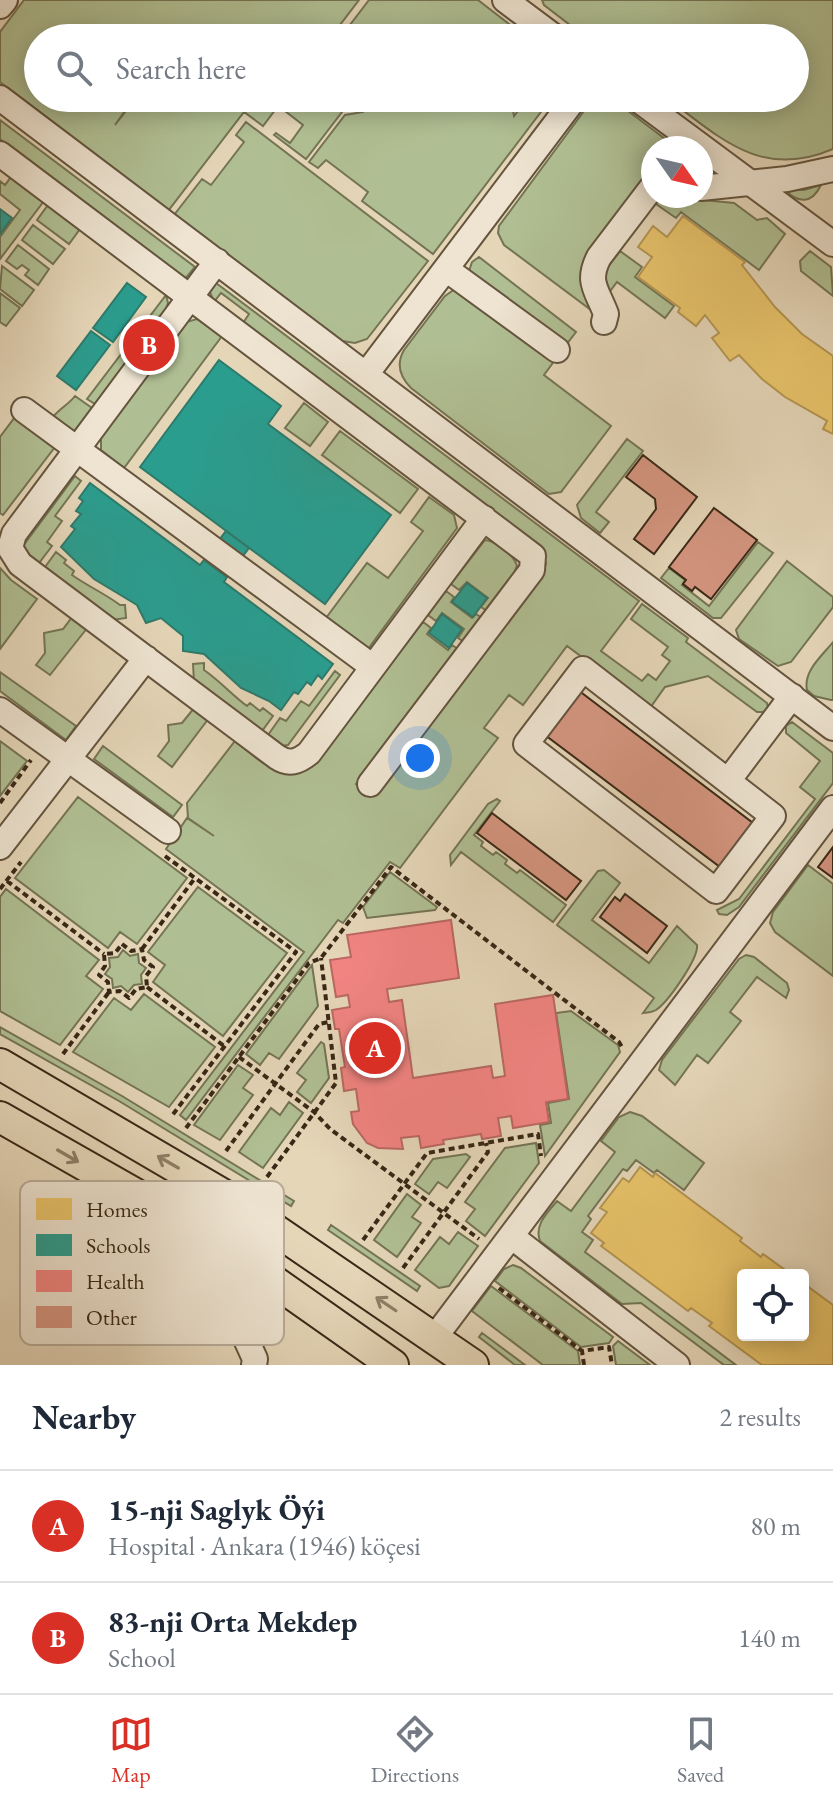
<!DOCTYPE html>
<html lang="en">
<head>
<meta charset="utf-8">
<style>
  :root { --surface:#fff; --page:#f2f2f3; --text:#1f2937; --muted:#747a83; --line:#e0e1e3; --accent:#d93025 }
  body { margin:0; font-family:"EB Garamond",serif; background:var(--page); color:var(--text) }
  .controls { position:absolute; right:24px; bottom:24px; display:grid; overflow:hidden; border-radius:8px; box-shadow:0 4px 20px #0003 }
  .controls button { width:72px; height:72px; display:grid; place-items:center; padding:0; border:0; border-bottom:2px solid var(--line); background:var(--surface); color:var(--text); font:40px sans-serif }
  .compass { position:absolute; left:641px; top:136px; width:72px; height:72px; border-radius:50%; background:var(--surface); box-shadow:0 4px 20px #0003; rotate:124deg }
  .you { position:absolute; left:420px; top:758px; width:28px; height:28px; margin:-20px; border:6px solid #fff; border-radius:50%; background:#1a73e8; box-shadow:0 0 0 12px #1a73e833 }
  .badge { display:grid; place-items:center; width:52px; height:52px; border-radius:50%; background:var(--accent); color:#fff; font-size:26px; font-weight:700 }
  .pin { position:absolute; translate:-50% -50%; border:4px solid #fff; box-shadow:0 2px 8px #0006 }
  .list { margin:0; padding:0; list-style:none }
  h2 { display:flex; justify-content:space-between; align-items:center; height:104px; margin:0; padding:0 32px; font-size:34px }
  h2 small { font-size:26px; font-weight:400; color:var(--muted) }
  .list li { display:grid; grid-template-columns:52px 1fr auto; gap:24px; align-items:center; box-sizing:border-box; height:112px; padding:0 32px; border-top:2px solid var(--line) }
  .list b { display:block; font-size:30px; white-space:nowrap }
  .list p { margin:0; font-size:26px; white-space:nowrap; color:var(--muted) }
  .list em { font-size:26px; font-style:normal; color:var(--muted) }
  .icon { flex:none; width:44px; height:44px; fill:none; stroke:currentColor; stroke-width:2; stroke-linecap:round; stroke-linejoin:round }
  .map { position:relative; flex:none; width:833px; height:1365px; overflow:hidden }
  .search { position:absolute; background:var(--surface); box-shadow:0 4px 20px #0003; left:24px; right:24px; top:24px; height:88px; display:flex; align-items:center; gap:20px; box-sizing:border-box; padding:0 28px; border-radius:44px; color:var(--muted); font-size:30px }
  .sheet { height:328px; background:var(--surface) }
  nav { display:flex; justify-content:space-around; align-items:center; box-sizing:border-box; height:112px; border-top:2px solid var(--line); background:var(--surface); font-size:22px; color:var(--muted) }
  nav a { display:grid; justify-items:center; gap:4px }
  nav .on { color:var(--accent) }
  .map>svg:first-child { display:block }
  .green { fill:#b0bf93; stroke:#747454; stroke-width:2 }
  .homes { fill:#e9c46a; stroke:#b49551; stroke-width:2 }
  .schools { fill:#2a9d8f; stroke:#2e7a6b; stroke-width:2 }
  .health { fill:#f28482; stroke:#ba6862; stroke-width:2 }
  .building { fill:#d59580; stroke:#392816; stroke-width:2 }
  .lines { fill:none; stroke-linecap:round; stroke-linejoin:round }
  .minor-casing { stroke:#64543e; stroke-width:28 }
  .major-casing { stroke:#392816; stroke-width:34 }
  .path { stroke:#392816; stroke-width:4; stroke-dasharray:6 4; stroke-linecap:butt }
  .minor { stroke:#eee4d1; stroke-width:24 }
  .major { stroke:#e5d6b8; stroke-width:30 }
  .oneway { stroke:#8f7f67 }
  .key { fill:#eee4d1; stroke:#b8ac99; stroke-width:2 }
  .key-label { font-size:22px; fill:#392816 }
</style>
</head>
<body>
<div class="map">
<svg width="833" height="1365" viewBox="0 0 833 1365">
  <rect width="100%" height="100%" fill="#e5d6b8"/>
  <filter id="stains"><feTurbulence type="fractalNoise" baseFrequency=".0025" numOctaves="4"/><feColorMatrix values="0 0 0 0 .2 0 0 0 0 .09 0 0 0 0 .02 0 0 0 .5 -.17"/></filter>
  <radialGradient id="worn" r=".72"><stop offset=".6" stop-color="#630" stop-opacity="0"/><stop offset="1" stop-color="#630" stop-opacity=".3"/></radialGradient>
  <path class="green" d="M24,0H359L330,38H38V98H134L115,125L136,98H225L236,106L227,98H284L263,126L244,112L168,211L0,82V32Z
    M369,0H478L527,38H340Z
    M542,0H833V149C762,180 720,138 667,98H795V38H587L544,5Z
    M294,98H341L342,112L306,159L274,135L276,133L290,143L303,125L285,111Z
    M373,98H516L512,104L514,116L528,98H550V100L433,254L362,201L368,192L326,160L318,168L309,162L345,115L363,112L362,102L373,101Z
    M615,101L677,148H653V177L583,266L582,276L593,307L591,310L504,245L498,233L499,226L584,111L596,104Z
    M0,120L195,267L185,279L0,139Z
    M246,122L428,261L367,339L355,343L342,341L174,215L202,179L211,185L244,142L236,135Z
    M11,177L44,201L0,259V237L20,210L0,194V181L5,185Z
    M821,185C812,204 798,204 784,189L804,190Z
    M662,196L734,203L757,220L767,218L785,234L759,270L681,212L676,218L656,204Z
    M48,205L80,229L69,244L37,220Z
    M33,225L65,249L53,264L22,240Z
    M18,245L49,269L38,285L25,275L29,270L22,265L17,269L6,261Z
    M620,251L642,267L635,277L674,306L665,318L617,282L608,294L601,276Z
    M810,251L831,267L833,296L801,271L800,261Z
    M479,257L576,332L566,345L469,271L472,262Z
    M2,266L34,290L22,306L0,289Z
    M216,283L639,601L601,651L642,681L648,674L656,680L670,661L662,655L668,647L631,619L642,604L688,638L686,642L767,703L768,707L764,712H757L708,676L665,687L650,708L567,646L523,705L509,695L484,728L498,738L400,868L390,862L343,923L338,920L186,1120L180,1115L304,952L166,849L187,818L214,836L188,818L187,803L235,741C263,762 285,790 318,760L423,622L431,628L427,634L448,650L452,645L458,649L356,784L373,796L546,564L542,549L243,323L249,314L221,293L214,302L210,292Z
    M455,289L555,360L544,375L611,426L561,492L549,494L411,388C400,377 396,364 404,350L445,296Z
    M0,293L20,308L6,326L0,322Z
    M166,295L168,303L165,311L95,404L87,399Z
    M197,319L222,336L124,468L101,450V437L186,322Z
    M75,396L92,408L73,433L52,418C60,408 68,405 75,396Z
    M304,403L328,422L310,446L285,428Z
    M15,417L55,447L3,515L0,513V437Z
    M340,431L418,489L400,513L322,455Z
    M627,439L643,451L596,512L609,522L600,533L581,518L577,505Z
    M75,476L81,481L55,516L62,521L47,542L52,546L39,563L25,552L23,546Z
    M429,497L454,515L457,528L368,649L326,618L367,563L388,578L423,531L411,522Z
    M485,540C496,541 514,555 517,566L512,578L487,611L481,607L488,598L467,582L459,590L451,584Z
    M758,542L773,553L721,618H713L661,578L669,568L685,580L682,585L709,606Z
    M56,552L66,560L64,563L74,571L72,575C89,587 104,593 120,605H125L126,618L112,620L47,571L45,567Z
    M787,561L833,597V607L791,662L778,666L739,639L736,630Z
    M0,568L11,580L37,599L0,649Z
    M446,591L454,597L451,602L472,618L476,614L482,618L464,642L458,638L464,629L442,613L436,621L428,615Z
    M73,616L88,627L50,675L36,665L45,653L44,633L63,629Z
    M833,642V700H831L814,696L807,690C803,671 822,656 833,642Z
    M204,663V670C220,681 231,694 247,706L250,703L260,711L263,708L273,716L262,731L194,682L193,664Z
    M335,671L340,675L288,745L282,746L268,735L280,718L286,721L301,701L309,706Z
    M0,672L76,726L66,740L0,691Z
    M195,707L209,718L172,767L158,756L169,741L168,725L182,723Z
    M792,722L833,753V783L739,907L727,915L719,914L717,910L739,899L815,799L800,787L820,761L786,733V726Z
    M0,741L27,761L0,796Z
    M103,746L182,805L173,817L94,759Z
    M78,797L187,878L137,944L120,932L108,948L15,878Z
    M497,799L500,801L474,835L483,842L481,846L493,855L496,852L507,860L505,864L517,873L520,870L566,905L553,922L461,852L451,865L450,855L488,804Z
    M808,865L833,884V976L775,932L770,923L773,912Z
    M604,870L620,883L592,920L649,963L677,926L697,945C699,958 668,1002 656,1010C651,1013 649,1012 643,1013L654,998L557,925L598,871Z
    M390,872L437,907L435,910L367,918L363,907Z
    M198,887L287,953L223,1036L153,982L165,965L148,952Z
    M6,889L99,960L86,976L103,989L60,1045L0,1011V897Z
    M123,950L130,956L138,954L139,963L146,968L141,975L142,984L134,985L128,992L121,986L113,988L112,979L105,974L110,967L109,958L118,957Z
    M746,955L754,957L787,983L789,990L786,998L757,977L730,1012L741,1021L708,1063L697,1055L675,1085L659,1070L662,1060L739,959Z
    M312,965L318,1006L279,1059L269,1053L260,1065L246,1054Z
    M144,994L215,1047L169,1107L73,1052L114,998L131,1010Z
    M571,1011L618,1045L620,1052L545,1156L540,1125L551,1123L548,1103L569,1099L556,1013Z
    M0,1027L122,1096L294,1201L291,1206L119,1101L0,1034Z
    M321,1042L324,1044L329,1078L311,1103L297,1092L306,1080L297,1073Z
    M238,1065L253,1075L243,1088L253,1095L220,1140L194,1125Z
    M289,1102L303,1113L263,1168L239,1152L271,1108L280,1115Z
    M630,1112L642,1116L704,1163L684,1190L657,1170L654,1173L636,1160L627,1171L623,1169L588,1216L591,1219L582,1232L593,1240L585,1252L736,1365H724L641,1303L622,1304L540,1241C534,1225 547,1213 557,1201L571,1211L615,1152L601,1141L619,1117Z
    M536,1143L539,1163L485,1236L466,1221L475,1209L465,1202L505,1148Z
    M466,1154L470,1157L447,1188L438,1182L429,1194L415,1184L433,1159Z
    M407,1194L421,1205L412,1217L421,1223L397,1257L374,1240Z
    M331,1225L420,1286L417,1291L328,1230Z
    M458,1232L478,1246L449,1286L439,1288L415,1270L440,1237L449,1244Z
    M513,1265L521,1268L613,1337L609,1343L581,1347L495,1281L504,1269Z
    M491,1286L578,1351L580,1365H543L472,1311Z
    M482,1333L525,1365H515L479,1337Z
    M618,1341L650,1365H616L613,1346Z"/>
  <path class="homes" d="M683,216L745,262L742,265L775,307L802,334L833,356V434L823,429L827,421L785,397L762,379L739,355L730,361L712,338L719,333L705,315L696,326L678,312L680,308L638,277L652,257L638,247L653,226L667,237Z
    M640,1167L653,1177L655,1173L742,1238L740,1241L761,1257L763,1254L792,1275H743V1335H803V1283L833,1305V1365H762L709,1326L712,1323L691,1308L688,1311L601,1246L604,1243L591,1233L607,1212L600,1208L623,1178L629,1182Z"/>
  <path class="schools" d="M0,209L12,218L0,234Z
    M127,283L146,297L113,342L93,328Z
    M91,331L110,345L76,390L57,376Z
    M219,360L281,406L268,424L391,515L325,604L140,467Z
    M90,483L200,565L204,560L227,577L224,582L333,664L322,679L318,675L311,685L307,682L298,694L294,692L281,710L269,701L241,688L204,654L183,651V636L161,618L146,623L137,605L94,579L61,547L75,529L71,526L81,514L76,511L83,501L79,498Z
    M226,531L249,548L227,577L204,560Z
    M467,583L487,598L473,617L452,602Z
    M442,614L462,629L449,648L429,633Z"/>
  <path class="health" d="M451,920L459,978L387,989L389,1002L402,1000L413,1078L491,1066L493,1078L505,1076L495,1004L553,995L568,1099L546,1102L549,1122L513,1128L511,1116L498,1118L501,1136L482,1139L481,1134L443,1140L444,1144L421,1148L419,1136L401,1138L403,1149L378,1148L367,1143L353,1124L351,1112L359,1111L356,1089L344,1091L341,1068L345,1067L339,1029H335L332,1010L350,1007L348,995L336,997L330,960L351,957L347,935Z"/>
  <path class="building" d="M643,455L697,497L654,554L634,539L656,509L655,499L626,477Z
    M714,508L757,540L711,599L695,587L692,591L683,584L686,580L669,567Z
    M578,690L753,823L720,867L545,735Z
    M492,813L581,881L566,900L477,833Z
    M833,847V878L818,867Z
    M625,894L667,926L647,953L600,917L615,897L620,901Z"/>
  <g class="lines">
    <defs>
      <path id="minor" d="M505,0L556,38
        M0,6L5,0
        M0,98L833,728
        M636,98L833,244
        M0,154L533,556L532,570L370,784
        M701,188L787,179L833,169
        M217,261L14,534L10,548L20,564L277,757C289,765 298,762 309,753L484,518
        M446,269L557,350
        M604,322L606,314C597,290 586,282 599,257L653,186
        M367,373L575,98
        M24,410L373,667
        M583,669L773,816L716,891L526,744Z
        M0,710L168,831
        M728,781L792,696
        M0,847L146,658
        M511,1236L677,1365
        M211,1237L226,1295L255,1359L254,1365
        M435,1337L833,808"/>
      <path id="major" d="M0,1064L227,1197L473,1365
        M0,1117L211,1237L393,1365"/>
    </defs>
    <use href="#minor" class="minor-casing"/>
    <use href="#major" class="major-casing"/>
    <path class="path" d="M0,803L31,760
      M165,856L296,952L171,1117
      M7,881L104,954
      M0,889L21,862
      M122,944L131,951L142,949L144,960L153,967L146,976L147,987L136,989L129,998L120,991L109,992L108,982L99,975L105,966L104,954L115,953Z
      M142,949L195,878
      M147,987L224,1046
      M63,1054L109,992
      M239,1057L314,1112L330,1129L479,1239
      M186,1128L309,963L321,958L391,867L619,1042L623,1049
      M226,1151L319,1024L329,1022
      M267,1177L336,1083L321,958
      M363,1240L427,1153L538,1134L541,1156
      M403,1268L488,1152L486,1143
      M499,1288L582,1351
      M584,1365L582,1351L609,1347L612,1365"/>
    <use href="#minor" class="minor"/>
    <use href="#major" class="major"/>
  </g>
  <defs><path id="oneway-shaft" d="M-6 0H5M1.5-3L5.5 0L1.5 3" fill="none" stroke-width="1.6" stroke-linecap="round" stroke-linejoin="round" transform="scale(2)"/></defs>
  <g class="oneway">
    <use href="#oneway-shaft" transform="translate(68 1156) rotate(30)"/>
    <use href="#oneway-shaft" transform="translate(168 1162) rotate(-150)"/>
    <use href="#oneway-shaft" transform="translate(386 1304) rotate(-146)"/>
  </g>
  <rect x="20" y="1181" width="264" height="164" rx="12" class="key"/>
  <rect x="36" y="1198" width="36" height="22" fill="#e9c46a"/>
  <rect x="36" y="1234" width="36" height="22" fill="#2a9d8f"/>
  <rect x="36" y="1270" width="36" height="22" fill="#f28482"/>
  <rect x="36" y="1306" width="36" height="22" fill="#d59580"/>
  <g class="key-label">
    <text x="86" y="1217">Homes</text>
    <text x="86" y="1253">Schools</text>
    <text x="86" y="1289">Health</text>
    <text x="86" y="1325">Other</text>
  </g>
  <rect width="100%" height="100%" filter="url(#stains)"/>
  <rect width="100%" height="100%" fill="url(#worn)"/>
</svg>
<div class="controls">
<button><svg class="icon" aria-label="locate" viewBox="0 0 24 24"><circle cx="12" cy="12" r="6"/><path d="M12 2v4M12 18v4M2 12h4M18 12h4"/></svg></button>
</div>
<svg class="compass" viewBox="-18 -18 36 36"><path d="M0-13l5 13h-10z" fill="#e53935"/><path d="M0 13l5-13h-10z" fill="#747a83"/></svg>
<div class="you"></div>
<div class="pin badge" style="left:375px;top:1048px">A</div>
<div class="pin badge" style="left:149px;top:345px">B</div>
<div class="search"><svg class="icon" aria-label="search" viewBox="0 0 24 24"><circle cx="10" cy="10" r="6"/><path d="M15 15l6 6"/></svg>Search here</div>
</div>
<section class="sheet">
<h2>Nearby<small>2 results</small></h2>
<ul class="list">
<li><span class="badge">A</span><div><b>15-nji Saglyk Öýi</b><p>Hospital · Ankara (1946) köçesi</p></div><em>80 m</em></li>
<li><span class="badge">B</span><div><b>83-nji Orta Mekdep</b><p>School</p></div><em>140 m</em></li>
</ul>
</section>
<nav>
<a class="on"><svg class="icon" aria-label="map" viewBox="0 0 24 24"><path d="M3 6l6-2 6 2 6-2v14l-6 2-6-2-6 2zM9 4v14M15 6v14"/></svg>Map</a>
<a><svg class="icon" aria-label="directions" viewBox="0 0 24 24"><path d="M12 3l9 9-9 9-9-9zM9 14v-3h6M13 9l2 2-2 2"/></svg>Directions</a>
<a><svg class="icon" aria-label="saved" viewBox="0 0 24 24"><path d="M7 4h10v16l-5-4-5 4z"/></svg>Saved</a>
</nav>
</body>
</html>
